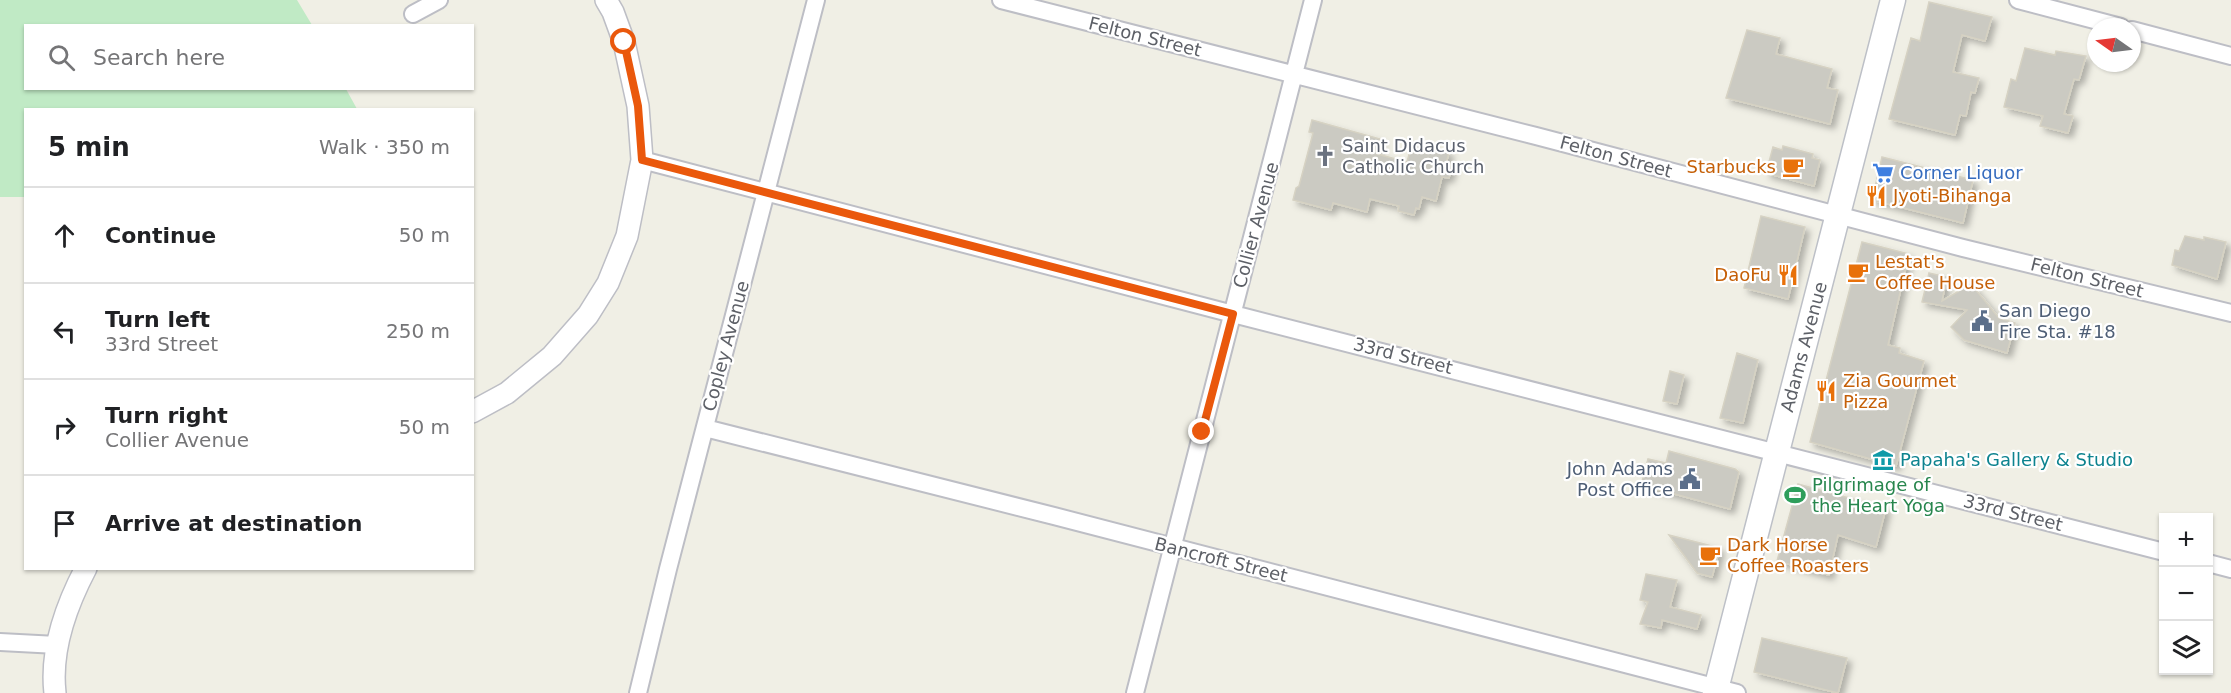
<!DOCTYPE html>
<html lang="en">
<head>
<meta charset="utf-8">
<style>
  :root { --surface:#fff; --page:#f6f6f6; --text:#202124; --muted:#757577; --line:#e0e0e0 }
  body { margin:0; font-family:"DejaVu Sans",sans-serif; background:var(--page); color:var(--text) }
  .controls { position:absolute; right:18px; bottom:18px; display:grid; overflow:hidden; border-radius:0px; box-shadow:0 2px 4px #0004 }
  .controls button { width:54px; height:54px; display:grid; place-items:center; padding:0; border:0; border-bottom:2px solid var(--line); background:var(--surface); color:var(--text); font:30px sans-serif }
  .compass { position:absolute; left:2087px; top:18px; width:54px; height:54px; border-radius:50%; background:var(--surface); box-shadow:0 2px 4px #0004; rotate:284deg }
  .stop { position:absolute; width:18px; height:18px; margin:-14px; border:4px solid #ea580c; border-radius:50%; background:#fff }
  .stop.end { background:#ea580c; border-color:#fff; box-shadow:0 2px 6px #0008 }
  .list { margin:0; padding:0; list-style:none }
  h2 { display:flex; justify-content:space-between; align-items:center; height:78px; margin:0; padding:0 24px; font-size:26px }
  h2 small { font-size:20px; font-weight:400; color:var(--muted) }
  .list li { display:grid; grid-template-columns:39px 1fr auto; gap:18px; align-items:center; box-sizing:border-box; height:96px; padding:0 24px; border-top:2px solid var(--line) }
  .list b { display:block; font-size:22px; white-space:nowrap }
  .list p { margin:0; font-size:20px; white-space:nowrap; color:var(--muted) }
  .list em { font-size:20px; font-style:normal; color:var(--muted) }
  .icon { flex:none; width:33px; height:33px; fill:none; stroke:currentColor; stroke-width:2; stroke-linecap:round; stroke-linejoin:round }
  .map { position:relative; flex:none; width:2231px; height:693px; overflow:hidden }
  .search { position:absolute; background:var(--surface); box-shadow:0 2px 4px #0004; left:24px; top:24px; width:450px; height:66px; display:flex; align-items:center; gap:15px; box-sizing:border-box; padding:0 21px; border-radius:0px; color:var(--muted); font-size:22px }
  .panel { position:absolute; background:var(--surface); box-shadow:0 2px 4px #0004; left:24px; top:108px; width:450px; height:462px; border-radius:0px }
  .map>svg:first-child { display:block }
  .green { fill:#c0eac5 }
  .building { fill:#cbcac2; stroke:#d6d2c3; stroke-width:1.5; filter:url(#shadow) }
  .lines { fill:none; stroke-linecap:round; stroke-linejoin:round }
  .minor-casing { stroke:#bdbec5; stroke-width:20 }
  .tertiary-casing { stroke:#bdbec5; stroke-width:24 }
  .secondary-casing { stroke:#bdc0c7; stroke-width:27 }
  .minor { stroke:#fff; stroke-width:16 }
  .tertiary { stroke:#fff; stroke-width:21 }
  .secondary { stroke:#fff; stroke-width:24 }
  .route { stroke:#ea580c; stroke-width:8 }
  .labels { text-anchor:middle; stroke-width:4.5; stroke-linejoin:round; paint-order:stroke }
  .street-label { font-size:18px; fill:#5d6067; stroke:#fff }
  .worship-label { font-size:18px; fill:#5b616d; stroke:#fff; text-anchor:start }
  .food-label { font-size:18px; fill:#c56008; stroke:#fff; text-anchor:start }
  .shop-label { font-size:18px; fill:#366cbe; stroke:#fff; text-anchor:start }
  .service-label { font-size:18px; fill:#4e5e75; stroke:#fff; text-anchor:start }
  .culture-label { font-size:18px; fill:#0d838f; stroke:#fff; text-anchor:start }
  .leisure-label { font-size:18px; fill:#27864d; stroke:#fff; text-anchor:start }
</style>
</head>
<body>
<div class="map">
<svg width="2231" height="693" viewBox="0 0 2231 693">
  <defs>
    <filter id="shadow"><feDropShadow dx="4.5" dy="4.5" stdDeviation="3" flood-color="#0004"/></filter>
  </defs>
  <rect width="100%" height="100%" fill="#f0efe5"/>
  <path class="green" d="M0,0H297L312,25L26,26V88L346,89L357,109L26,110L25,197H0Z"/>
  <path class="building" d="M1929,2L1992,17L1985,41L1962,35L1953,72L1979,78L1975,93L1971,92L1966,116L1960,115L1955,135L1889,119L1911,38L1920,41Z
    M1747,30L1780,38L1776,54L1832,69L1827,88L1838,90L1830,124L1726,98Z
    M2025,48L2055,55L2056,51L2086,56L2079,80L2074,79L2064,114L2073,116L2068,133L2040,126L2043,116L2004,107L2011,79L2016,81Z
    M1312,120L1380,139L1377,154L1407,162L1412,143L1449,152L1446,164L1452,166L1449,178L1442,177L1436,201L1422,197L1419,209L1416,208L1414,215L1398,211L1399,206L1370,199L1367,212L1333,203L1331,210L1293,200L1296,188L1299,186L1313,133L1309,132Z
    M1783,146L1813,154L1812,158L1820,160L1814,186L1766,173L1773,147L1782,150Z
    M1882,157L1973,180L1963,223L1872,200Z
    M1761,216L1805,227L1788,299L1744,288Z
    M2185,236L2204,240V237L2226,242L2217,279L2172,265L2175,250L2179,251Z
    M1862,242L1909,254L1888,345L1900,348L1899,353L1924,361L1896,466L1810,442Z
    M1929,273L1947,277L1942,301L1971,284L1999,318L2015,323L2007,353L1964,340L1951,327L1967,310L1922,302Z
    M1737,353L1758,360L1743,423L1720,418Z
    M1670,371L1684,375L1677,404L1663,401Z
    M1669,451L1735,469L1739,472L1730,509L1641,485L1648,459L1666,463Z
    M1798,484L1886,508L1876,547L1838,535L1829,575L1777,561Z
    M1669,535L1720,548L1712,577L1697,573Z
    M1646,574L1677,580L1670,607L1701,615L1697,629L1662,620L1661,628L1640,624L1648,602L1640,600Z
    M1762,638L1847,658L1838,693L1754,672Z"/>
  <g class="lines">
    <defs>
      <path id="minor" d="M1001,0L1536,136L1963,248L2231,313
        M2018,0L2121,27
        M413,14L439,0
        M2132,30L2231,56
        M642,160L1233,314L2164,552
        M705,428L1054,516L1737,693
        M2208,563L2231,569
        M0,642L57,645
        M638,693L668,569L816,0
        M1135,693L1313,0"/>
      <path id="tertiary" d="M472,412L507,393L552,356L588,315L608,283L627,236L642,160L638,106L624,42L613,12L606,0
        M55,693C50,650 66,606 86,568"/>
      <path id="secondary" d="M1715,693L1893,0"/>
    </defs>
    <use href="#minor" class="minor-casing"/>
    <use href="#tertiary" class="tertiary-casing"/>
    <use href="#secondary" class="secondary-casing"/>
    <use href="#minor" class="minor"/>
    <use href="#tertiary" class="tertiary"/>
    <use href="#secondary" class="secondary"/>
  </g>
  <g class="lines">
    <path class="route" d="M624,42L638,106L642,160L1233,314L1202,432"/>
  </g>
  <defs>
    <symbol id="church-bare" viewBox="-9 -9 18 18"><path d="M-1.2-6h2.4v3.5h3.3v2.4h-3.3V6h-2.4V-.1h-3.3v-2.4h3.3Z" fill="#6b7280" stroke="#fff" stroke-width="2.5" paint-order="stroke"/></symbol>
    <symbol id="cafe-bare" viewBox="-9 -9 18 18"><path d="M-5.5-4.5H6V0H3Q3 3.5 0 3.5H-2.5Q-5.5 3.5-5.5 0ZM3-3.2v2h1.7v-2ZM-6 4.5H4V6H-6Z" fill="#e8710a" stroke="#fff" stroke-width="2.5" paint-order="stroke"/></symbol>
    <symbol id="supermarket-bare" viewBox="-9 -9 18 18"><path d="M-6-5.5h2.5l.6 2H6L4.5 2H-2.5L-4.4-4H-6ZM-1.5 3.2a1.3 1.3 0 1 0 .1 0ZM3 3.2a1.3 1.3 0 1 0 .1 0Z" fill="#3f7fe0" stroke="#fff" stroke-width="2.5" paint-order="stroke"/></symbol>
    <symbol id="restaurant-bare" viewBox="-9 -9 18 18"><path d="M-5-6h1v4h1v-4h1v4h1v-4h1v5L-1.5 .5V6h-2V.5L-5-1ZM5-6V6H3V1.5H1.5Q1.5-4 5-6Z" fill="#e8710a" stroke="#fff" stroke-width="2.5" paint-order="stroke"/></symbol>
    <symbol id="civic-bare" viewBox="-9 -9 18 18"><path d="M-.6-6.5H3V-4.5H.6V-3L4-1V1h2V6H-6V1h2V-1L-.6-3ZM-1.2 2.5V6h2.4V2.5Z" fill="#5c6f8a" stroke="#fff" stroke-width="2.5" paint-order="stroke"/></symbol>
    <symbol id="museum-bare" viewBox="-9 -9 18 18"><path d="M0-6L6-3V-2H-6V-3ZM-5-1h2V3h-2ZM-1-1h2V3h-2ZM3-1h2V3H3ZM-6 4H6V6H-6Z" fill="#0f9aa8" stroke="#fff" stroke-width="2.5" paint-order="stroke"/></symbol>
    <symbol id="stadium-bare" viewBox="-9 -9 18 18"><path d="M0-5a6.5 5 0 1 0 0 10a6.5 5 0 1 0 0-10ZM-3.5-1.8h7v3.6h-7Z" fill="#2e9e5b" stroke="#fff" stroke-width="2.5" paint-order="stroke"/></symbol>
  </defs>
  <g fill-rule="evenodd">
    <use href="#church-bare" x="1310" y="141" width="30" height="30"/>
    <use href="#cafe-bare" x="1778" y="152" width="30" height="30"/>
    <use href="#supermarket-bare" x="1868" y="158" width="30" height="30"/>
    <use href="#restaurant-bare" x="1861" y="181" width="30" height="30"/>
    <use href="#cafe-bare" x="1843" y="257" width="30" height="30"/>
    <use href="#restaurant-bare" x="1773" y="260" width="30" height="30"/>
    <use href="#civic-bare" x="1967" y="306" width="30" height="30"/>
    <use href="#restaurant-bare" x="1811" y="376" width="30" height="30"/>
    <use href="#museum-bare" x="1868" y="445" width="30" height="30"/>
    <use href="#civic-bare" x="1675" y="464" width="30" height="30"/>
    <use href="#stadium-bare" x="1780" y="480" width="30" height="30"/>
    <use href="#cafe-bare" x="1695" y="540" width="30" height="30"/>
  </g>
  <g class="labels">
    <g class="street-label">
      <text transform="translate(1145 37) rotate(14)" y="6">Felton Street</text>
      <text transform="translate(1616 157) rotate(15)" y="6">Felton Street</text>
      <text transform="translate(1256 225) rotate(-75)" y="6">Collier Avenue</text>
      <text transform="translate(2087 278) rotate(14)" y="6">Felton Street</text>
      <text transform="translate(726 346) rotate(-75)" y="6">Copley Avenue</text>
      <text transform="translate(1804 347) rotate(-75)" y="6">Adams Avenue</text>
      <text transform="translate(1403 356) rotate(14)" y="6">33rd Street</text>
      <text transform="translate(2013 513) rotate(14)" y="6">33rd Street</text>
      <text transform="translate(1221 560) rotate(14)" y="6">Bancroft Street</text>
    </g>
    <g class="worship-label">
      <text x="1342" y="152">Saint Didacus<tspan x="1342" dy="21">Catholic Church</tspan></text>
    </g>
    <g class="food-label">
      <text x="1776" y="173" text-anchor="end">Starbucks</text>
      <text x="1893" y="202">Jyoti-Bihanga</text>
      <text x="1875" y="268">Lestat's<tspan x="1875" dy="21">Coffee House</tspan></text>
      <text x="1771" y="281" text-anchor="end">DaoFu</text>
      <text x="1843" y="387">Zia Gourmet<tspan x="1843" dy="21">Pizza</tspan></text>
      <text x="1727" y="551">Dark Horse<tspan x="1727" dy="21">Coffee Roasters</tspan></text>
    </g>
    <g class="shop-label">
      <text x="1900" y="179">Corner Liquor</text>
    </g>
    <g class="service-label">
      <text x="1999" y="317">San Diego<tspan x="1999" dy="21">Fire Sta. #18</tspan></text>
      <text x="1673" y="475" text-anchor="end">John Adams<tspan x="1673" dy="21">Post Office</tspan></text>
    </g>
    <g class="culture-label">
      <text x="1900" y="466">Papaha's Gallery &amp; Studio</text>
    </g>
    <g class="leisure-label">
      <text x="1812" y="491">Pilgrimage of<tspan x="1812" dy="21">the Heart Yoga</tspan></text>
    </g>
  </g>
</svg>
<div class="controls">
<button>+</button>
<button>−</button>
<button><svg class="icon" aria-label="layers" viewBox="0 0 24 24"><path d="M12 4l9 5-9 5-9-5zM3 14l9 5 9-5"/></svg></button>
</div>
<svg class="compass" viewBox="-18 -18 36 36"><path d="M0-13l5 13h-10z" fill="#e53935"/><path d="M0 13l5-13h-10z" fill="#757577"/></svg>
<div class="stop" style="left:624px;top:42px"></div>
<div class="stop end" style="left:1202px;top:432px"></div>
<div class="search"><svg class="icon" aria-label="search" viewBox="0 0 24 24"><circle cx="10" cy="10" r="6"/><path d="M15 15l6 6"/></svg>Search here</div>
<section class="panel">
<h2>5 min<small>Walk · 350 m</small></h2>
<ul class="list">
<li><svg class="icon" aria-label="ahead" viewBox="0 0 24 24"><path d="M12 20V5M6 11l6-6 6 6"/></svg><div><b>Continue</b></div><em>50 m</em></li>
<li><svg class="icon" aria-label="left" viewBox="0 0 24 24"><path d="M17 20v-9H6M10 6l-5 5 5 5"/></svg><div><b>Turn left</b><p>33rd Street</p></div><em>250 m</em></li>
<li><svg class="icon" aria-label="right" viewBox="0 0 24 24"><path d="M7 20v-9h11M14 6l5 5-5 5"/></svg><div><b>Turn right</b><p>Collier Avenue</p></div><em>50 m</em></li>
<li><svg class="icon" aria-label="arrive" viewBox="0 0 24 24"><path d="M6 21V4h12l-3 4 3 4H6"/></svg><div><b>Arrive at destination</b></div></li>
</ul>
</section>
</div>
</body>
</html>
